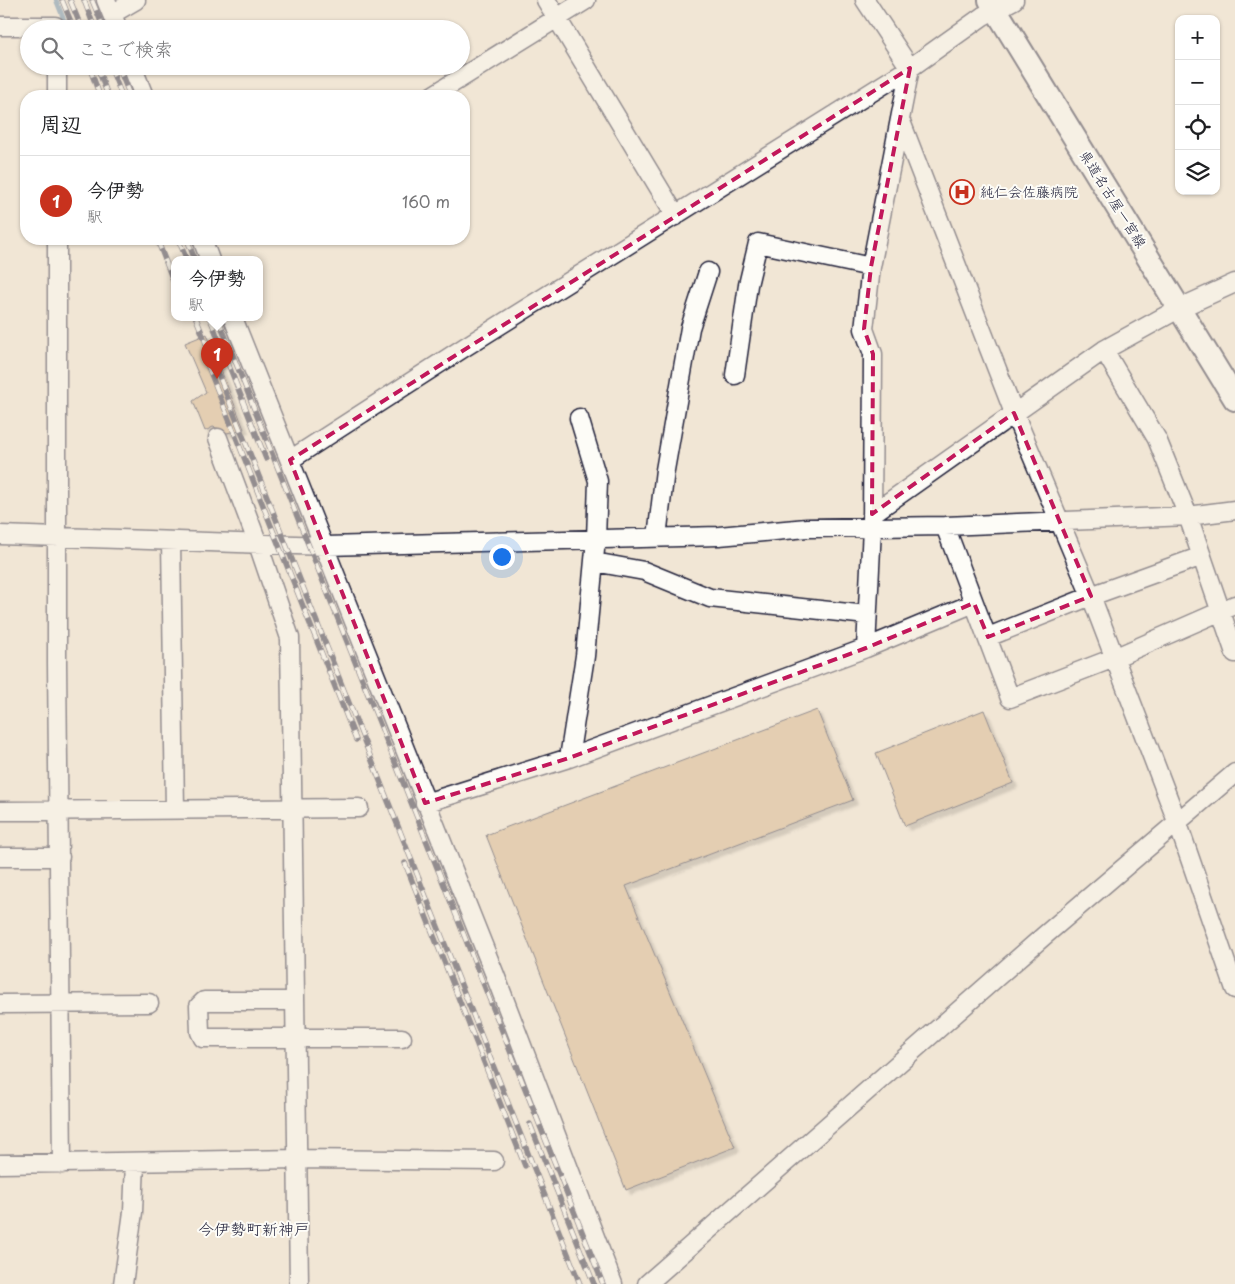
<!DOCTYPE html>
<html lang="ja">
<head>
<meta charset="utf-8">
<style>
  :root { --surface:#fff; --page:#f6f6f6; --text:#202124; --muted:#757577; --line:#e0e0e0; --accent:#c8321e }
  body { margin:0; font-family:"Playpen Sans","Klee One",sans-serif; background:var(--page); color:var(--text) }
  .controls { position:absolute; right:15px; top:15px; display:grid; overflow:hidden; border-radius:10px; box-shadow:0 1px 4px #0004 }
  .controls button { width:45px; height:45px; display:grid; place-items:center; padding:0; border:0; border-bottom:1px solid var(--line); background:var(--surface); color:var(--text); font:25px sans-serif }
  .you { position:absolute; left:501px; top:556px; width:18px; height:18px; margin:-12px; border:4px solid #fff; border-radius:50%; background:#1a73e8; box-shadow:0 0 0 8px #1a73e833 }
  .badge { display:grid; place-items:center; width:32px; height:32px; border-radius:50%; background:var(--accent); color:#fff; font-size:16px; font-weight:700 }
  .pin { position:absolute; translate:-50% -41px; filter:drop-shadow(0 1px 2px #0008) }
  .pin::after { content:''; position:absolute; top:26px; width:18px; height:15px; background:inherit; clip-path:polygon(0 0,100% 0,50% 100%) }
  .popup { position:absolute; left:171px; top:256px; width:92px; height:65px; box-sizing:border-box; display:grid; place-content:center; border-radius:10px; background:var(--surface); filter:drop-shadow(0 1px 4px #0005); font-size:16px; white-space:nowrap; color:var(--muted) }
  .popup b { font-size:19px; color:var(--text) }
  .popup::after { content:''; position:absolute; left:50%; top:100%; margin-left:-10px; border:10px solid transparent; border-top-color:var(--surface) }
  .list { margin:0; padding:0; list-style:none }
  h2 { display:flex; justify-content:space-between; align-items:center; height:65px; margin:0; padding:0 20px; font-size:21px }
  h2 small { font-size:16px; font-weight:400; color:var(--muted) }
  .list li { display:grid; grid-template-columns:32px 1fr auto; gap:15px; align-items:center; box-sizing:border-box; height:90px; padding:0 20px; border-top:1px solid var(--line) }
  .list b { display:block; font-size:19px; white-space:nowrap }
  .list p { margin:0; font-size:16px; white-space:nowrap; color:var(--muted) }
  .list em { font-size:16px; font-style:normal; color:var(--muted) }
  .icon { flex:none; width:28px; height:28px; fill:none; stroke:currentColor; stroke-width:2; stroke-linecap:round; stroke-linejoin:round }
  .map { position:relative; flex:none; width:1235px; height:1284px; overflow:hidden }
  .search { position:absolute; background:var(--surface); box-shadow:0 1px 4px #0004; left:20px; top:20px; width:450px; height:55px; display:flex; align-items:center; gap:12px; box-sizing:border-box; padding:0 18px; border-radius:28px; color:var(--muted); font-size:19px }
  .panel { position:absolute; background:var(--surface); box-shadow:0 1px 4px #0004; left:20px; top:90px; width:450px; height:155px; border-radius:20px }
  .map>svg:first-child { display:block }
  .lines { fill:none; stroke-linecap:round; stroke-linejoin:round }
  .stream { stroke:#6186a5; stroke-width:4.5 }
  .building { fill:#d4b287; stroke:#22223b; filter:url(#shadow) }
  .minor-casing { stroke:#22223b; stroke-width:21 }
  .major-casing { stroke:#22223b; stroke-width:26 }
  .minor { stroke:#fdfcf7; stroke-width:18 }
  .major { stroke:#fdfcf7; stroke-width:22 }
  .rail-casing { stroke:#22223b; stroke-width:5.5 }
  .rail { stroke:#fdfcf7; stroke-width:4; stroke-dasharray:11; stroke-linecap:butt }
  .marked { fill:none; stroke:#c2185b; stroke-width:4; stroke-dasharray:10 6; stroke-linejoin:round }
  .labels { text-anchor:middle; stroke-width:4; stroke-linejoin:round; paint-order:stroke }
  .poi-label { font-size:14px; fill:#22223b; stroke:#fdfcf7; text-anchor:start }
  .street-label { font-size:14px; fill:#22223b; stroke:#fdfcf7 }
  .quarter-label { font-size:16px; fill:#22223b; stroke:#fdfcf7 }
</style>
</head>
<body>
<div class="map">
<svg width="1235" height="1284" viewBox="0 0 1235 1284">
  <defs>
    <filter id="shadow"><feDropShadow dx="4.5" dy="4.5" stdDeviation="1" flood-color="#0004"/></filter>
  </defs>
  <rect width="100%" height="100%" fill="#f1e6d5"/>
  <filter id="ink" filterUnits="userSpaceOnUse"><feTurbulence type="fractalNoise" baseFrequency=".02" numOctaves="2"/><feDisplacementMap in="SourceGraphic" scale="10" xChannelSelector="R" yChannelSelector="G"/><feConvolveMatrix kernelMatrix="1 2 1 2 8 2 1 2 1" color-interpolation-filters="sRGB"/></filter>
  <g filter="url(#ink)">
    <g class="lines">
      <path class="stream" d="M56,0L64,20"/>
    </g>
    <path class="building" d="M207,334L244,429L227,433L224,430L213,427L205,431L193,401L206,392L185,343Z
      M817,710L853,800L626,886L735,1147L626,1190L486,835Z
      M984,710L1013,783L905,826L876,753Z"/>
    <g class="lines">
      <defs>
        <path id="minor" d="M106,0L118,29
          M546,0L676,216
          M865,0L910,68L871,267L864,329L873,354L872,528L866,648
          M112,14L136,0
          M0,26H55L56,29
          M132,66L144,96
          M57,96V66
          M432,96L586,0
          M900,119L1014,413L1091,596L1178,824L1235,989
          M57,239V663L62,1164
          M202,239L210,260
          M233,318L495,975L613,1284
          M1104,350L1157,439L1188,516L1235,653
          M735,375L748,285L758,243L871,267
          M218,438L258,544L290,638L299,1284
          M290,460L465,347L910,68L983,16L1014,0
          M872,514L1104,350L1180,308L1235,283
          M945,526L1010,698L1114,658L1235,605
          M0,535L326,546L719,536L807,528L945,526L1188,516L1235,510
          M657,537L665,470L690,328L708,272
          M171,541L175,810
          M594,562L644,571L710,598L867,615
          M988,637L1091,596L1202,556
          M569,758L585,656L596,539L598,481L579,418
          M425,803L569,758L866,648L974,603
          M0,811L359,808
          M0,857H60
          M295,1001H204L199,1006L200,1032L203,1038H402
          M0,1004L149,1003
          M0,1164L297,1159L494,1161
          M123,1284L133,1212L135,1162
          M647,1284L1045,935L1235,773"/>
        <path id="major" d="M990,0L1235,399"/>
      </defs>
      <use href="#minor" class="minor-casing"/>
      <use href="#major" class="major-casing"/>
      <use href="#minor" class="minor"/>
      <use href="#major" class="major"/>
      <defs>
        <path id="rail" d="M62,0L74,29
          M70,0L82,29
          M84,0L95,29
          M92,0L104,29
          M89,66L100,96
          M97,66L108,96
          M110,66L122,96
          M118,66L130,96
          M157,239L174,283
          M178,239L187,260
          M187,239L195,260
          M196,318L580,1284
          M210,318L266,459
          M218,318L603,1284
          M207,364L356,740
          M405,863L525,1166
          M530,1124L594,1284"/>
      </defs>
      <use href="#rail" class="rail-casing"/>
      <use href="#rail" class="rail"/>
    </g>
  </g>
  <path d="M0 0H1235V1284H0ZM910,68L871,267L864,329L873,354L872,514L1014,413L1091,596L988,637L974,603L866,648L569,758L425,803L290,460Z" fill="#f1e6d5" fill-opacity=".55" fill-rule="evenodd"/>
  <path class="marked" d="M910,68L871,267L864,329L873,354L872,514L1014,413L1091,596L988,637L974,603L866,648L569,758L425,803L290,460Z"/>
  <defs>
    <symbol id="hospital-ring" viewBox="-11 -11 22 22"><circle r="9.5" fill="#fdfcf7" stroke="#c8321e" stroke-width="1.5"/><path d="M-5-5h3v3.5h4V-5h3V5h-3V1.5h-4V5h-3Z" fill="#c8321e"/></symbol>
  </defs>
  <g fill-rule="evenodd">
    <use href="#hospital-ring" x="948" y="178" width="28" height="28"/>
  </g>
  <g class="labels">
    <g class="poi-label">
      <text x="980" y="197">純仁会佐藤病院</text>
    </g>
    <g class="street-label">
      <text transform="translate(1113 199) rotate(58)" y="5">県道名古屋一宮線</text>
    </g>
    <g class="quarter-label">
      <text x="254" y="1235">今伊勢町新神戸</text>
    </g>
  </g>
</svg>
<div class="controls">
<button>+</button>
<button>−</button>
<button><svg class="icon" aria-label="locate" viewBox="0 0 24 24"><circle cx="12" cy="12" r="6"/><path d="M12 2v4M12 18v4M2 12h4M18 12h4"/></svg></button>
<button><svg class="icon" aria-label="layers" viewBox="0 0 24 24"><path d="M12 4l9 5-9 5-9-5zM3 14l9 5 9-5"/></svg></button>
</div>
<div class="you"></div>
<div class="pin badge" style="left:217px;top:379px">1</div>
<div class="popup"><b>今伊勢</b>駅</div>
<div class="search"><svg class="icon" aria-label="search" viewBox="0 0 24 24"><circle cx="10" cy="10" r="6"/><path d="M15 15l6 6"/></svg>ここで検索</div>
<section class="panel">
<h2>周辺<small></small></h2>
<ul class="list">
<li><span class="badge">1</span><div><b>今伊勢</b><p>駅</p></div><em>160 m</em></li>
</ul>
</section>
</div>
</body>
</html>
